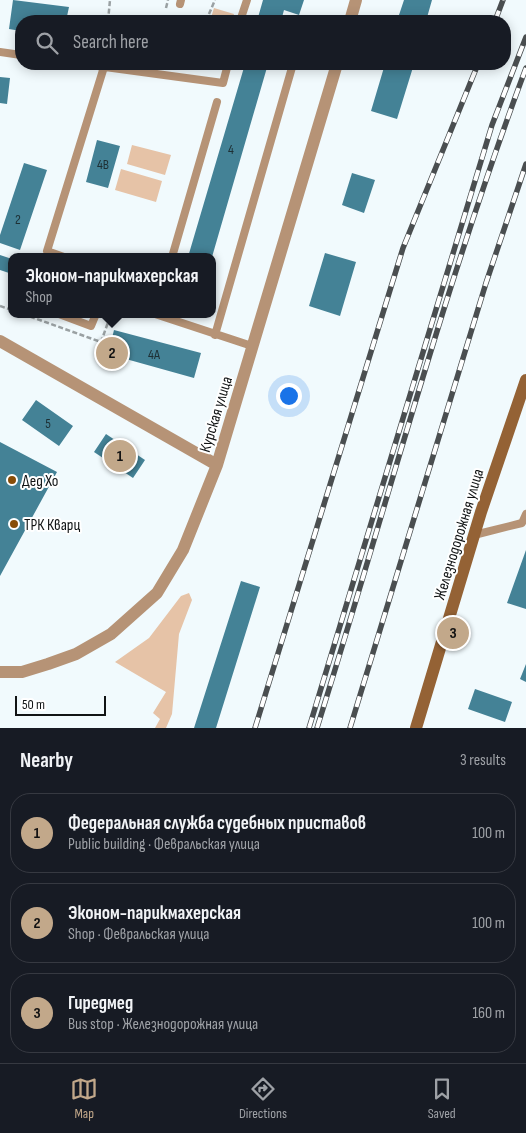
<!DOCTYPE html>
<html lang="en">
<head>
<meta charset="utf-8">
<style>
  :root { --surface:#171b24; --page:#242831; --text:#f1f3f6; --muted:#9ea1a6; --line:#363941; --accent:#c2a88a }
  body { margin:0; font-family:"Sofia Sans Condensed",sans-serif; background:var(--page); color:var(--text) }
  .scale { position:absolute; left:15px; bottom:12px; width:91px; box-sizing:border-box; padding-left:5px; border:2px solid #111415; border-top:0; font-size:14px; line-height:18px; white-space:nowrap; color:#111415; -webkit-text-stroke:4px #fff; paint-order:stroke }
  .you { position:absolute; left:288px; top:395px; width:18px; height:18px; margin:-12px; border:4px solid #fff; border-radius:50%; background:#1a73e8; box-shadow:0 0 0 8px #1a73e833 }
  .badge { display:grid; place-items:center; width:32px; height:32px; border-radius:50%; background:var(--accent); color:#111; font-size:16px; font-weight:700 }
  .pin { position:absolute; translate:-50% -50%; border:2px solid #fff; box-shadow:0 1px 5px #0006 }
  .popup { position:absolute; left:8px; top:253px; width:208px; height:65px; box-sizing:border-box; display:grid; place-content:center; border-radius:10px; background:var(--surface); filter:drop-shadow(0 1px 4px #0005); font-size:16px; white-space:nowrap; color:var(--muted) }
  .popup b { font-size:19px; color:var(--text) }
  .popup::after { content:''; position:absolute; left:50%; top:100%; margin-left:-10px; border:10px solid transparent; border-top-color:var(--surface) }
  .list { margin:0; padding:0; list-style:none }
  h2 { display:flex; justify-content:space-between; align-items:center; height:65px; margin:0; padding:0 20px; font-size:21px }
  h2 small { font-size:16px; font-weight:400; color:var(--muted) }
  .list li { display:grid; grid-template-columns:32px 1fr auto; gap:15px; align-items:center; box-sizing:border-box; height:80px; margin:0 10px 10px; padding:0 10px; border:1px solid var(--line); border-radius:20px }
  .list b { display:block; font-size:19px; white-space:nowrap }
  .list p { margin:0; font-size:16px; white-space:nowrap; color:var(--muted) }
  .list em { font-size:16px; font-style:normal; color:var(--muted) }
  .icon { flex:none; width:28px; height:28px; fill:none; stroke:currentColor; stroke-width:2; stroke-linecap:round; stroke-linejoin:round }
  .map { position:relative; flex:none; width:526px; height:728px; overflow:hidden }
  .search { position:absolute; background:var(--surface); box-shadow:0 2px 12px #0003; left:15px; right:15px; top:15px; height:55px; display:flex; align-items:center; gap:12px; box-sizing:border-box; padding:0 18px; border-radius:20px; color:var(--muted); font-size:19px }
  .sheet { height:335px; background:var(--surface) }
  nav { display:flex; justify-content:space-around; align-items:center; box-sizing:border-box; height:70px; border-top:1px solid var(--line); background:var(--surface); font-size:14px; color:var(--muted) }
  nav a { display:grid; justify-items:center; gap:2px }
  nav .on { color:var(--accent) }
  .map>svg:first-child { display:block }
  .green { fill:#e6c3a7 }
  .building { fill:#448296 }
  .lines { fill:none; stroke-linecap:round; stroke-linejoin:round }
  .path { stroke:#9aa1a3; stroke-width:2.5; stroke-dasharray:5 2.5; stroke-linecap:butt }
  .service { stroke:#b69376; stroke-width:8 }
  .minor { stroke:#b69376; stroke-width:12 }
  .secondary { stroke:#946235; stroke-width:12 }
  .rail-casing { stroke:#4a4e50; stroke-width:5.5 }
  .rail { stroke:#fff; stroke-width:4; stroke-dasharray:11; stroke-linecap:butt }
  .poi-dot { fill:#884d07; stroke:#fff; stroke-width:2 }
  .labels { text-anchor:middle; stroke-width:4; stroke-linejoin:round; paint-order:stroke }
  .number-label { font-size:14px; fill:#1e3035 }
  .street-label { font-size:16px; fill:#111415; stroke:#fff }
  .poi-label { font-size:16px; fill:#111415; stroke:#fff; text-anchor:start }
</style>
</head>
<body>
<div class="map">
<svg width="526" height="728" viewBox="0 0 526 728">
  <rect width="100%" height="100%" fill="#f1fafd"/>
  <path class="green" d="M214,8L234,14L232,21H210Z
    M132,145L171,155L165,175L127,164Z
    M121,169L162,181L156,202L115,190Z
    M189,593L192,600L179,634L172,714L166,728H155L160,719L153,713L166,692L115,662L149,638L181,596Z"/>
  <path class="building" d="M13,0L69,7L66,21H21V31L9,29Z
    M263,0H304L299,15L284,10L281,21H257Z
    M404,0H432L426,21H397Z
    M245,64H268L212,257H188Z
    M385,64H414L397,119L371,111Z
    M0,77L10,78L7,104L0,103Z
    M97,140L120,146L108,188L86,182Z
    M24,163L47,170L20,250L0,243V235Z
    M352,173L375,180L364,213L342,205Z
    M325,253L356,262L340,316L309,306Z
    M0,255L12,259V274L0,270Z
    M114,330L201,353L194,378L108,354Z
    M36,400L73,426L59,446L22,420Z
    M106,434L145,460L133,478L94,452Z
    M0,442L57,472L0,576Z
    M526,550V609L507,603Z
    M241,581L260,587L216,728H194Z
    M526,664V682L520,679Z
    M475,689L512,702L505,722L468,709Z"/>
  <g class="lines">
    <path class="path" d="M166,8L168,0
      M108,21L110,0
      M206,21L215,0
      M0,306L12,310
      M23,314L101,342L111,314"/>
    <path class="service" d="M180,4L181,0
      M240,21L247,0
      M0,52L21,55
      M83,64L223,83L228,64
      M64,257L47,251L104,67
      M172,257L217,102
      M59,314L91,326L96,314
      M155,314L252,346
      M215,335L293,64
      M474,535L522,523L526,514"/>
    <path class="minor" d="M350,21L356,0
      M0,341L217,465
      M0,672H22L48,664L76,654L111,634L157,593L183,550L217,465L337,64"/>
    <path class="secondary" d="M416,728L481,512L526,380"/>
    <defs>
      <path id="rail" d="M495,21L503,0
        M255,728L403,248L478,64
        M309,728L492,125L526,37
        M317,728C386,508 445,284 526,68
        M350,728L486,283L526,164"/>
    </defs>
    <use href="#rail" class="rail-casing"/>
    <use href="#rail" class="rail"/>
  </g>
  <g class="poi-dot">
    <circle cx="12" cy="480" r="5"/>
    <circle cx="14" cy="524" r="5"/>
  </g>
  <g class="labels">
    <g class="number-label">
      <text x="231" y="154">4</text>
      <text x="103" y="169">4В</text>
      <text x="18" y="224">2</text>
      <text x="154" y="359">4А</text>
      <text x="48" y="428">5</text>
    </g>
    <g class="street-label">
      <text transform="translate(215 414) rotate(-73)" y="6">Курская улица</text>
      <text transform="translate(458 534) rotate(-73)" y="6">Железнодорожная улица</text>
    </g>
    <g class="poi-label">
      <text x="22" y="486">Дед Хо</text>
      <text x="24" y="530">ТРК Кварц</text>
    </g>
  </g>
</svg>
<div class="scale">50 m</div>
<div class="you"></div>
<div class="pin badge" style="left:120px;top:456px">1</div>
<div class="pin badge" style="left:112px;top:353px">2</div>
<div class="popup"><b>Эконом-парикмахерская</b>Shop</div>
<div class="pin badge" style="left:453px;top:633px">3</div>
<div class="search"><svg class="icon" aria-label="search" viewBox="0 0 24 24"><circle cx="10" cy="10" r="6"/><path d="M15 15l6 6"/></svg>Search here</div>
</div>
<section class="sheet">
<h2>Nearby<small>3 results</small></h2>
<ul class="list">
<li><span class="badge">1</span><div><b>Федеральная служба судебных приставов</b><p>Public building · Февральская улица</p></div><em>100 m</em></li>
<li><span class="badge">2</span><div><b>Эконом-парикмахерская</b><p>Shop · Февральская улица</p></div><em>100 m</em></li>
<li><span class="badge">3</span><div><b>Гиредмед</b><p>Bus stop · Железнодорожная улица</p></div><em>160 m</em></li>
</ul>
</section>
<nav>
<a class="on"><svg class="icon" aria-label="map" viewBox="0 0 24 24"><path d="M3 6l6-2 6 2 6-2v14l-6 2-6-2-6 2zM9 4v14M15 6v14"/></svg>Map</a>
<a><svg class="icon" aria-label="directions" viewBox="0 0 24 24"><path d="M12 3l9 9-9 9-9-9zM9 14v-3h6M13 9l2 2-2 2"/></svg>Directions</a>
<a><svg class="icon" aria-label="saved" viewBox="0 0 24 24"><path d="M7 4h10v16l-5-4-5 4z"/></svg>Saved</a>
</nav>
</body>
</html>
